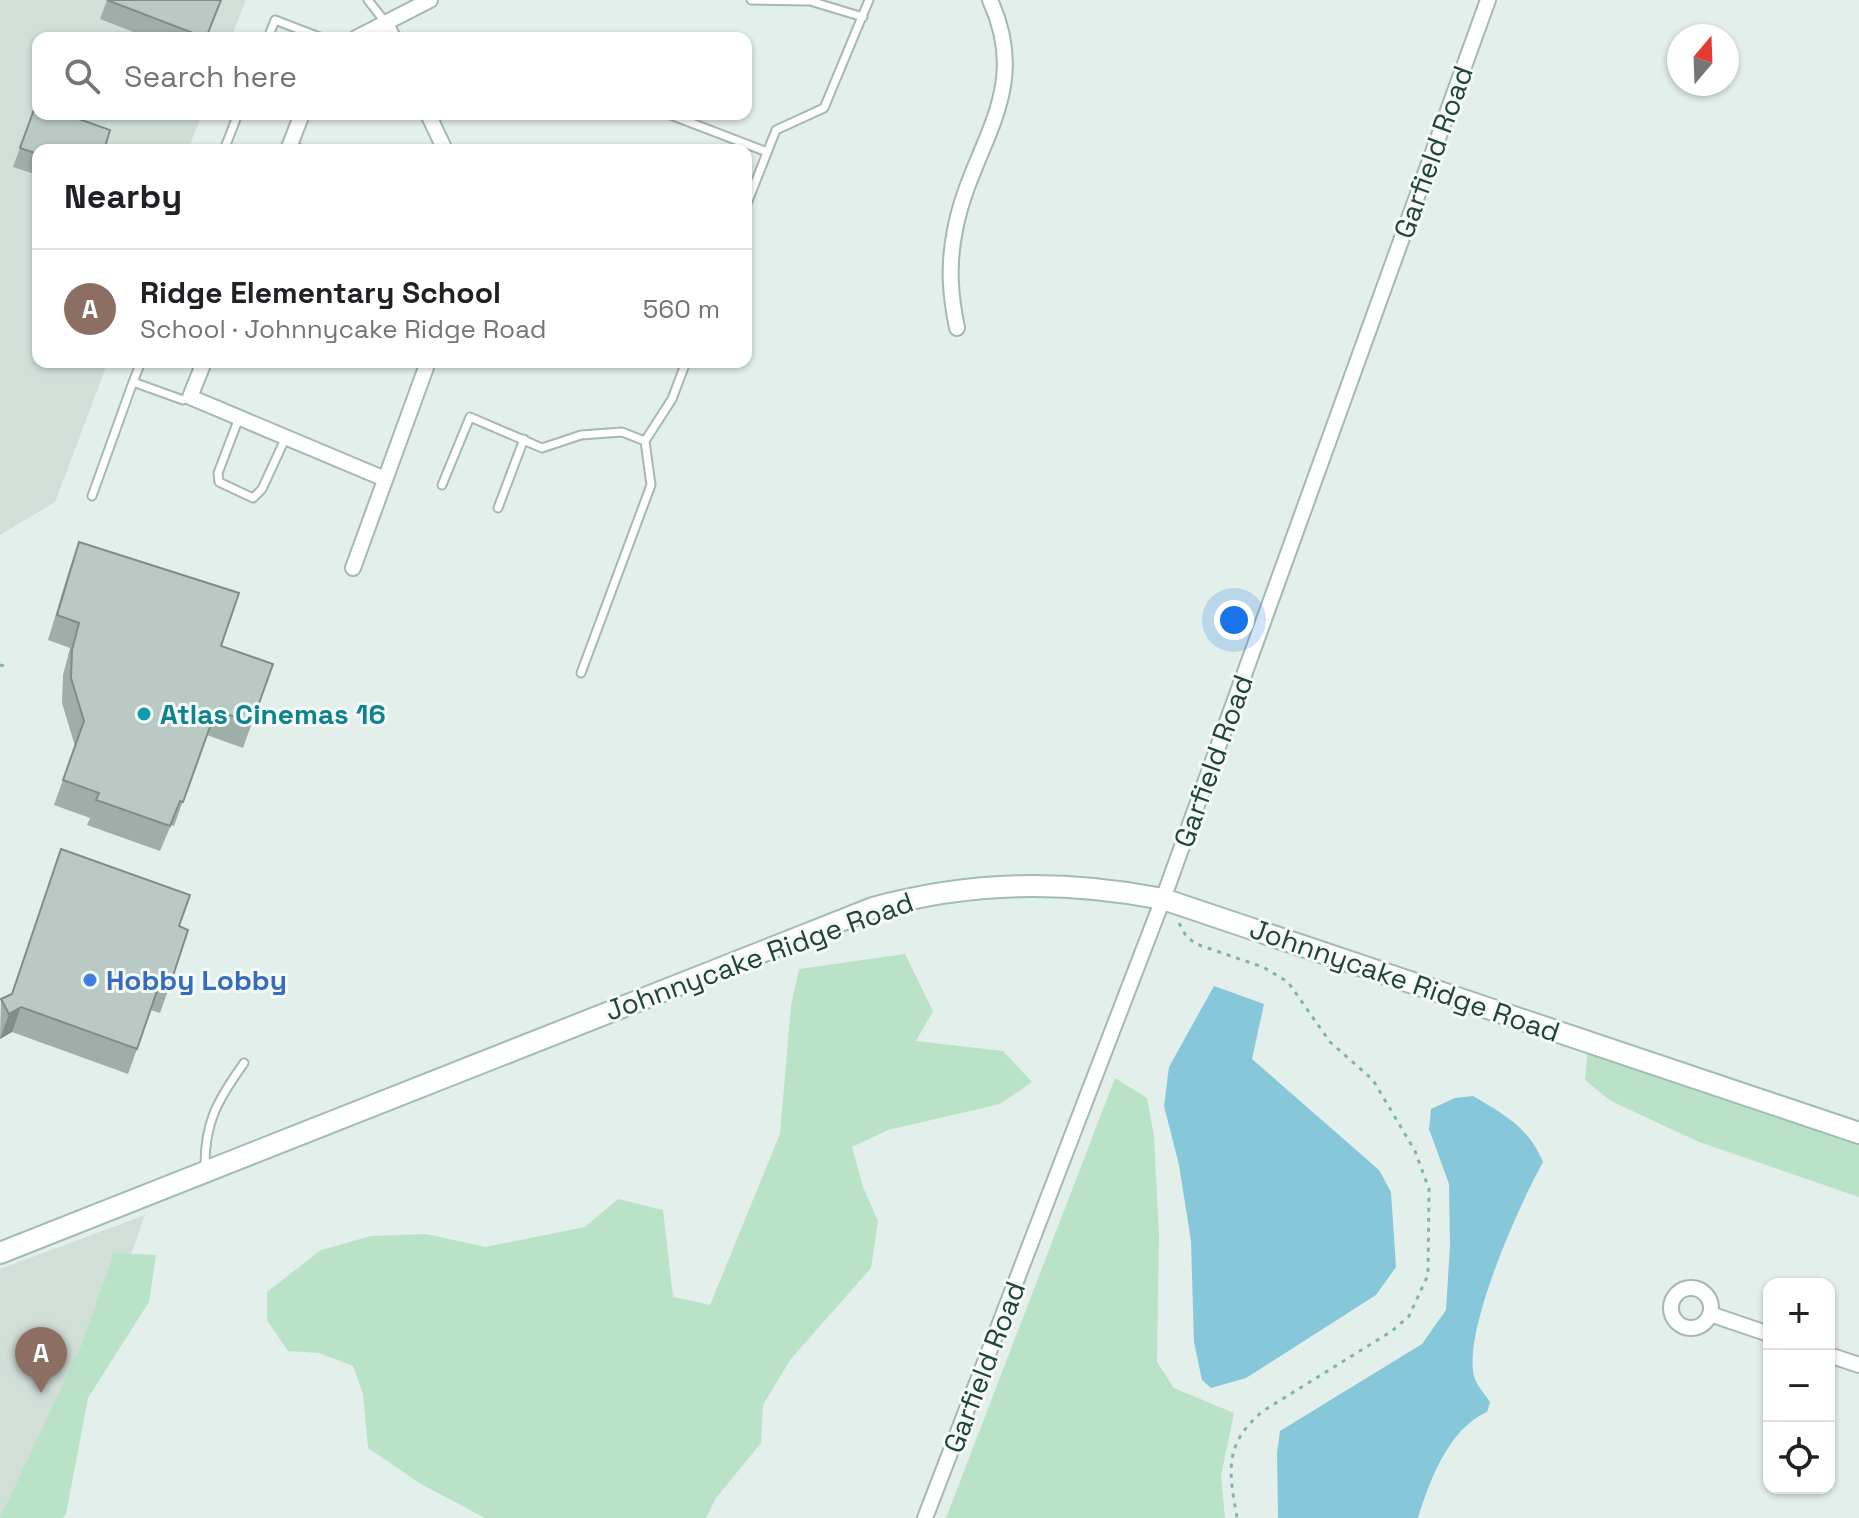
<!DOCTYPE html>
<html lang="en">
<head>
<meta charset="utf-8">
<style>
  :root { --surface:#fff; --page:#f2f2f2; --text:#202124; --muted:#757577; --line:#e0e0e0; --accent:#1a73e8 }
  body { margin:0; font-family:"Space Grotesk",sans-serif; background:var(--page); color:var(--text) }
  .controls { position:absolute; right:24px; bottom:24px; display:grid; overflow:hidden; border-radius:16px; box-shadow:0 2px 6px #0004 }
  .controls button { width:72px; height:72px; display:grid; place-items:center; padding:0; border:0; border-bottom:2px solid var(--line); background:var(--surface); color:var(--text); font:40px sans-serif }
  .compass { position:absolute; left:1667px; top:24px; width:72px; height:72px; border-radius:50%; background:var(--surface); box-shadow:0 2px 6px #0004; rotate:19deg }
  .you { position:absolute; left:1234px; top:620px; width:28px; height:28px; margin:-20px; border:6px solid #fff; border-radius:50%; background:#1a73e8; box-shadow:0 0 0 12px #1a73e833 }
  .badge { display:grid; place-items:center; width:52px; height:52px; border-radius:50%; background:var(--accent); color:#fff; font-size:26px; font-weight:700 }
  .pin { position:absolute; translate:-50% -66px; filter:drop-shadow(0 2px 4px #0008) }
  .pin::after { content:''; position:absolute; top:42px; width:28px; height:24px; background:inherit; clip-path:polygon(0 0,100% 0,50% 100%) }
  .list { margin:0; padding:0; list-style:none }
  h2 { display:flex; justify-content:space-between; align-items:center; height:104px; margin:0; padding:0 32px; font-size:34px }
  h2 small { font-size:26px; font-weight:400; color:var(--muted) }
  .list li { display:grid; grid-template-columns:52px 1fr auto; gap:24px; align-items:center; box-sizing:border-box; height:120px; padding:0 32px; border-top:2px solid var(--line) }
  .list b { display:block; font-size:30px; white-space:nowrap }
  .list p { margin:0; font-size:26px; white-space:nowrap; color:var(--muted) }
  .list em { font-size:26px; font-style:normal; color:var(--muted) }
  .icon { flex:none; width:44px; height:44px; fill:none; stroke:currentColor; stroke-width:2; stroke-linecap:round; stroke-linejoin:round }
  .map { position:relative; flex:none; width:1859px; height:1518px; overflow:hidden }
  .search { position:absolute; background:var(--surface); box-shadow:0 2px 6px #0004; left:32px; top:32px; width:720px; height:88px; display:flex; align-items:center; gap:20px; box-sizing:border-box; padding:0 28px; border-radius:16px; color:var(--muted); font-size:30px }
  .panel { position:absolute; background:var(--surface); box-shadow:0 2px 6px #0004; left:32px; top:144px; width:720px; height:224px; border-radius:16px }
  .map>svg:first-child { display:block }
  .built { fill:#d1dfd9 }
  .green { fill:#bae2c7 }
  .water { fill:#86c8d9 }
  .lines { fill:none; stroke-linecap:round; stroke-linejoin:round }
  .lane-casing { stroke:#a5b8b2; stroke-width:11 }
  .street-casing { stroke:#a5b8b2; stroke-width:18 }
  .secondary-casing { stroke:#a0bcb3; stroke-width:24 }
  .path { stroke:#80b6a8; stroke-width:3; stroke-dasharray:4 6; stroke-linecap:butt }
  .lane { stroke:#fff; stroke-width:7 }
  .street { stroke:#fff; stroke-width:14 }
  .secondary { stroke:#fff; stroke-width:20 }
  .wall { fill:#9eaea8 }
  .shaded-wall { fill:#818d88 }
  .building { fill:#b8cac3; stroke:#818d88; stroke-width:2 }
  .culture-dot { fill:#0f9aa8; stroke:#f5faf8; stroke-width:3 }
  .shop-dot { fill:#3f7fe0; stroke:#f5faf8; stroke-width:3 }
  .labels { text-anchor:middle; stroke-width:6; stroke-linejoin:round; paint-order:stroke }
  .street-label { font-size:28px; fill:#20433b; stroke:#f5faf8 }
  .culture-label { font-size:28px; font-weight:bold; fill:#0d838f; stroke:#f5faf8; text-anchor:start }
  .shop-label { font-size:28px; font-weight:bold; fill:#366cbe; stroke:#f5faf8; text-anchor:start }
</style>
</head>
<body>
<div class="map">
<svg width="1859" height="1518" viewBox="0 0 1859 1518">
  <rect width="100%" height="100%" fill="#e3efea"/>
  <path class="built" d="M0,0H246L231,38H38V114H202L188,150H38V362H108L55,502L0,535Z
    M145,1215L37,1518H0V1269Z"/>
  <path class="green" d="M905,954L933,1011L916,1041L1003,1051L1032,1082L1000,1104L888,1130L852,1147L863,1187L878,1221L871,1268L790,1360L763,1405L761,1443L716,1498L706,1518H485L421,1484L368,1448L363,1394L353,1366L319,1353L288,1351L267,1320V1292L321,1250L371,1236L426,1234L485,1247L585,1227L618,1199L663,1210L673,1297L710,1305L780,1134L791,1006L799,969Z
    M1588,1047L1859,1141V1197L1699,1142L1611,1101L1585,1080Z
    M1115,1078L1147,1098L1154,1136L1159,1234L1157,1362L1174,1388L1234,1413L1221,1476L1225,1518H946Z
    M114,1253L156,1255L149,1302L88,1398L66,1514L63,1518H0L82,1344Z"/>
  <path class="water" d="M1214,986L1264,1004L1252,1059L1379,1170L1391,1192L1396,1267L1376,1295L1246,1378L1211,1388L1202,1380L1194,1342L1191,1241L1179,1165L1164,1106L1169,1067Z
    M1473,1096C1504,1114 1529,1128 1543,1162C1519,1205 1463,1330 1474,1376C1476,1385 1485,1394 1490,1402L1487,1412C1449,1428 1429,1482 1418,1518H1278L1277,1453L1280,1431L1422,1344L1446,1310L1450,1245L1449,1184L1429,1129L1431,1109L1455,1098Z"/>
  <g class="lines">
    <defs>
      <path id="lane" d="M368,0L386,23
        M751,0L810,1L863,17
        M268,38L275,20L322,38
        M668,114L767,152
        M290,145L303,150
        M224,150L238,114
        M746,206L776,130L824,108L869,0
        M141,362L133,382L183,400L190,398
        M239,418L218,473L219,482L253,498L262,489L286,437
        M645,441L672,399L686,362
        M442,485L470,417L542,448L581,435L622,432L645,441L651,485L581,673
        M92,496L133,382
        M498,508L524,439
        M205,1170C204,1123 217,1101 244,1063"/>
      <path id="street" d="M386,23L393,38
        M356,38L430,0
        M428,114L445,150
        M288,150L302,114
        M957,328C950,294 948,265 955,230C971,145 1033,93 990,0
        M204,362L190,397L385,479
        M353,568L428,362
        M1671 1308a20 20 0 1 1 40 0a20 20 0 1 1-40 0Z
        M1710,1314L1769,1334
        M1829,1355L1859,1365
        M925,1518L1163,899L1488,0"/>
      <path id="secondary" d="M0,1253L873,908C971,881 1064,880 1163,899L1859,1133"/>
    </defs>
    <use href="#lane" class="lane-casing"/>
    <use href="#street" class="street-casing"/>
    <use href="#secondary" class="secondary-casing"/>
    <path class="path" d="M0,665L9,667
      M1179,923L1186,936L1196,944L1263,967L1288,982L1330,1042L1373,1080L1415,1151L1429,1189L1428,1275L1409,1316L1392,1331L1263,1411C1223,1445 1229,1471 1237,1518"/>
    <use href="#lane" class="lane"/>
    <use href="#street" class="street"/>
    <use href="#secondary" class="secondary"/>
  </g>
  <path class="wall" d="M107,0L207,38H149L100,19Z
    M36,104L38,150V175L13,167Z
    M79,542L221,646L273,664L243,748L207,735L174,826L171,825L160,851L87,825L90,818L54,805L75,746L62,703L63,675L70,648L48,640L70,567Z
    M179,926L169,988L160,1013L151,1010L128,1074L12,1032L0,1039L1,999Z"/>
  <path class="shaded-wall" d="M21,1007L12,1032L0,1039L9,1014Z"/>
  <path class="building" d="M107,0H221L206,38Z
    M36,104H38V114H65L110,130L104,150H38V154L20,148Z
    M79,542L239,593L221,646L273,664L252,723L216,710L183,802L180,801L170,826L96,800L99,793L63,780L84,721L71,678L72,650L79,623L57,615Z
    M61,849L190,895L179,926L188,930L169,988L159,985L137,1049L21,1007L9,1014L1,999L12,994Z"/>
  <circle class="culture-dot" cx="144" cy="714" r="8"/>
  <circle class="shop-dot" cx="90" cy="980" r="8"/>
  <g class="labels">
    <g class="street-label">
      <text transform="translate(1433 152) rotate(-70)" y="10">Garfield Road</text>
      <text transform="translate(1213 761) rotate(-70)" y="10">Garfield Road</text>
      <text transform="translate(759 956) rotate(-20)" y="10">Johnnycake Ridge Road</text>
      <text transform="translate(1405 980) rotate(19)" y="10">Johnnycake Ridge Road</text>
      <text transform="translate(984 1367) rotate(-69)" y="10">Garfield Road</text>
    </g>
    <g class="culture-label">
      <text x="160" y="724">Atlas Cinemas 16</text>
    </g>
    <g class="shop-label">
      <text x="106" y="990">Hobby Lobby</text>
    </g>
  </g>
</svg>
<div class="controls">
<button>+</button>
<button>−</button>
<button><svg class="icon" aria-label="locate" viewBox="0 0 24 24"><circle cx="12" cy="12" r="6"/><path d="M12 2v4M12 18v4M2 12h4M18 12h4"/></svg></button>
</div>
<svg class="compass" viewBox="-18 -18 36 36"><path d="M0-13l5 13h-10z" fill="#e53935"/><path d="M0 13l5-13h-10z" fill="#757577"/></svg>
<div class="you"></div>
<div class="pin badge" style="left:41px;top:1393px;background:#8d6e63">A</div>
<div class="search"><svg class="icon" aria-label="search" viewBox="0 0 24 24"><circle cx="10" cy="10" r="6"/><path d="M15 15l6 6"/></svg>Search here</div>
<section class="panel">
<h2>Nearby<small></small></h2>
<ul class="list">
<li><span class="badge" style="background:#8d6e63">A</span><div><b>Ridge Elementary School</b><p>School · Johnnycake Ridge Road</p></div><em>560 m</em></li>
</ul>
</section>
</div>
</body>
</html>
